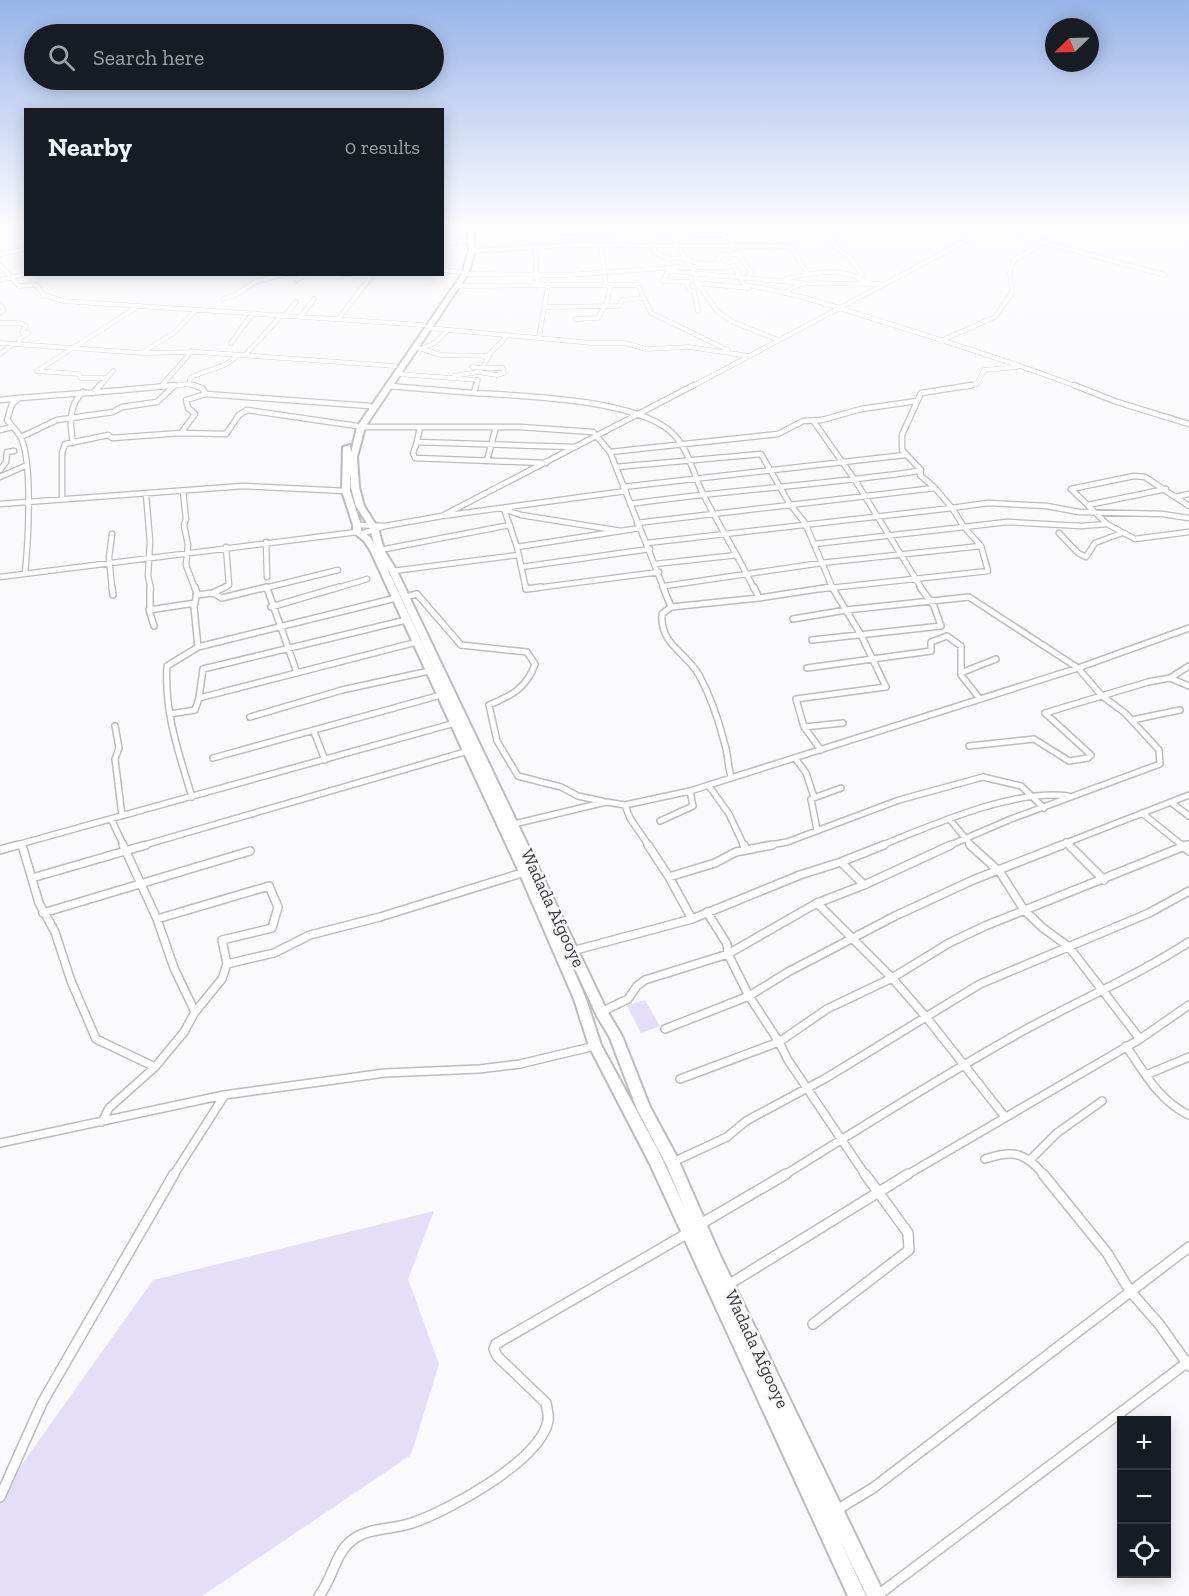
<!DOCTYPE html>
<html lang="en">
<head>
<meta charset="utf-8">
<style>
  :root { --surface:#171b24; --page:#20242c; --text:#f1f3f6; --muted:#9ea1a6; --line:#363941 }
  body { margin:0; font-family:"Zilla Slab",serif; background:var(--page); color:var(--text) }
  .controls { position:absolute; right:18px; bottom:18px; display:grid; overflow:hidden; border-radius:0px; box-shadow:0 3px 15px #0003 }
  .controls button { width:54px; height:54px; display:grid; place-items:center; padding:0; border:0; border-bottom:2px solid var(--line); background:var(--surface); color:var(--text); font:30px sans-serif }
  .compass { position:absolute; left:1045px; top:18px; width:54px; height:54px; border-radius:50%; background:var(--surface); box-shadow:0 3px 15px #0003; rotate:247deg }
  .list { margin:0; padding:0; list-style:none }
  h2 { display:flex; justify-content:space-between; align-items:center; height:78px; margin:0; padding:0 24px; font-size:26px }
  h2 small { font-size:20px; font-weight:400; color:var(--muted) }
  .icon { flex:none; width:33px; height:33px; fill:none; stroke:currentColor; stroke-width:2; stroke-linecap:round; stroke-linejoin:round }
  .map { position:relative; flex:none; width:1189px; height:1596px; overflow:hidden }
  .search { position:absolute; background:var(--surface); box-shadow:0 3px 15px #0003; left:24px; top:24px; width:420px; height:66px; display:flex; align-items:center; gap:15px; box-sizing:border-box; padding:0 21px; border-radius:33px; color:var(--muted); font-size:22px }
  .panel { position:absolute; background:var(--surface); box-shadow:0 3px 15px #0003; left:24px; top:108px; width:420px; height:168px; border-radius:0px }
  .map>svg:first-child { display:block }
  .green { fill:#e4dff6 }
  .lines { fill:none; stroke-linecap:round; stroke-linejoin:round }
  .street-far4-casing { stroke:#bcbbc1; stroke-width:5 }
  .street-far3-casing { stroke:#bcbbc1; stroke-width:7 }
  .street-far2-casing { stroke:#bcbbc1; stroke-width:8 }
  .street-far1-casing { stroke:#bcbbc1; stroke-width:10 }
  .street-casing { stroke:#bcbbc1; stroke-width:12 }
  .highway-casing { stroke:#bcbbc1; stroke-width:4 }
  .street-far4 { stroke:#fff; stroke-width:4 }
  .street-far3 { stroke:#fff; stroke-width:4.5 }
  .street-far2 { stroke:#fff; stroke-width:5 }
  .street-far1 { stroke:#fff; stroke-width:7 }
  .street { stroke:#fff; stroke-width:9 }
  .highway { fill:#fff; fill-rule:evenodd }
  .labels { text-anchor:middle; stroke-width:5; stroke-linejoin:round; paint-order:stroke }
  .street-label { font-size:18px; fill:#3b3a3c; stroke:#faf9fe }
</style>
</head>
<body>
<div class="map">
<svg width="1189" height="1596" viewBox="0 0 1189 1596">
  <rect width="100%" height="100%" fill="#faf9fe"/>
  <path class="green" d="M645,1000L660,1026L641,1033L627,1006Z
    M434,1211L408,1279L439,1364L411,1455L202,1596H0V1495L153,1280Z"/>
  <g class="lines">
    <defs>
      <path id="street-far4" d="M671,228L672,236L696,276L695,280L718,312L733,322L778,340
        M835,228L834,245L850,258L862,274L859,276
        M892,228L978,233
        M990,228L1165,275
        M442,229H466
        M0,232L19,228
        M582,236L580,232L591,228
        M559,237L622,236V245
        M442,244L467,241
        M472,251L567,245L790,246L808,274
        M0,254L26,249
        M720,264H699L683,258L669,259L654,252L655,244L660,236L723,235L730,239L734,248
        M0,265L19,286L36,285L44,295L63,301L424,325
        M670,269L663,281L689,282L687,285L690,291H694L698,311
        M442,270L461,272
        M668,271L802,283
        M342,274L372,276
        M465,274L568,275L678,267H725
        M749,276L751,272L738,254L720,255L717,261L727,267L734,266L744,285C794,292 842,309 890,324C953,344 1016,363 1078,387
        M786,279C815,272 843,266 869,284
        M0,280L26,274
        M297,280L306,274
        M696,283L749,288
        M457,286L548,285L537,284L535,247
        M784,293L802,283L882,284
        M223,299L235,295L257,281L286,274
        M0,305L4,310L0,313
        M546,307L619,306L622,300L642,298
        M285,315L296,302
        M301,316L314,299
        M339,318L373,274
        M576,319L598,318L607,302L610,287L606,284L601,245
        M0,323H20L26,326L22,332L28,333L19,339V343
        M428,328L592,343H625L646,349L689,347L749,356
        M539,337L548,285H638L651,313L728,350
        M940,341L995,317L1012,293L1010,272L1014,260L1069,228
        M0,343L143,353L198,352L395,366
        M231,343L253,313
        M415,347L441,355L488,356C494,347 500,347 506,336
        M424,348L436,342L448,330
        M143,352L175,332L195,311
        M0,354L13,344
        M245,355L282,315
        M472,367L482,368L489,356
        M398,374L478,380L476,387
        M454,376L478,372L497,375L504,373L503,368H482
        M106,378H81L79,374L37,371L137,307
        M189,384L190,378C206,369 226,369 237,355
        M165,386L163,384L192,351
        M389,386L399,387
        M99,387L113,371
        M162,387L189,384L198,387
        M691,387L990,228
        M965,387L977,384L984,370L1017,367"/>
      <path id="street-far3" d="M476,385L474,393C524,396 632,399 670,431C689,447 693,475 704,496C720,527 739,557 754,589
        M1074,385L1117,402L1189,424
        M389,386L474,393
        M93,393L100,385
        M206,394L370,406
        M19,398L12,404L7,420C12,426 18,432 21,438C33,463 28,544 25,573
        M0,400C58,394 116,392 174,385
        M814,422L855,480L922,589
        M361,427H520L593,432L610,452L664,589
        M420,427L417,442L574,447
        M0,430L12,427
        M181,433L226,434L239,415L247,410L357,426
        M21,437L57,420L113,412L122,407L157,402L174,386
        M417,442L413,453L415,458L546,463
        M73,443C70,426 68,405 83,392
        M610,452L778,434L803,421L822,420L861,409L917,401
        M487,460L496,427
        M616,467L761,454L789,503L805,523L833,589
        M0,470L6,462L7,452L14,451
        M0,477L25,466
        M623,487L905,455
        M935,488L920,475L921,470L902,450V435L921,393L972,385
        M183,491L186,519L184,525L188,545L186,565L195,589
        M146,494L150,541L148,576L151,589
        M1175,497L1189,494
        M62,499V453L65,444L108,435L112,438L181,433L195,414L188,408L186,400L206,394L202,388L193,385
        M0,504L243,486L346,491
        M630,504C726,490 823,485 919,471
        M1088,505L1166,489
        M442,516L694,385
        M637,523L935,488L952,508L988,503L1047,506L1079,512L1162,514L1189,518
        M1107,524L1071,489L1134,476L1145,477L1189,506
        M357,525L385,526
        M1059,533L1078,553L1086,557L1095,543L1122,533
        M361,534L385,526L442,516L626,491
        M266,542L267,577
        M647,543L952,508L964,527L814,544
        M517,547L640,528
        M380,550L510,525
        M655,564L737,555
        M521,567L650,549
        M393,571L518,555
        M0,577L357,532
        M665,586L821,563L981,546L964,527L1007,522L1081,526L1107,524L1135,539L1189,532
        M112,589L109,557L112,534
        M222,589L229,585L226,547
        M261,589L338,570
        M334,589L367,579
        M526,589L517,547L504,509L521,515L621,531
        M529,589L659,572
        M821,589L988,571L981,546"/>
      <path id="street-far2" d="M112,587L113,595
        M150,587V613L154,626
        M526,587V589L541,587
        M663,587L671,607L759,598L754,587
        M267,588L297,673
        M213,593L222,598L267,587
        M196,595L213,593L225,587
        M405,597L417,594L461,645L527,652L535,664C527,688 511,696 489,705L497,741L518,776L561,787L578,796L602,801
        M759,598L831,587
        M271,607L339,587
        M671,607L662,614C660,645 685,651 699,675C711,697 719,721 725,745C728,755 728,766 731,777
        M149,610L195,603
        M793,619L846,610L969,597L1078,668L1102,696L1125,713L1159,750L1160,764L1011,819L948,846
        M812,640L941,626L934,606L920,587
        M198,647L396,598
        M807,668L931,651V642L947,636L961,646V675L980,699
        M963,672L996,659
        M1170,678L1189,686
        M199,698L203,669L406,620
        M1045,713L1148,682L1170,678L1189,666
        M170,714L195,710L199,698L417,642
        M250,717L342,690L429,671
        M1132,720L1180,710
        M115,726L119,748L115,759L122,816
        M804,727L843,723
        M314,732L325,760
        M969,746L1034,739L1069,761L1088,758L1091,755L1045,713
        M821,750L804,727L796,699L886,687L861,635L832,587
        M213,758L441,695
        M795,758L806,773L814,797
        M709,786L729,814L744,846
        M192,797C179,754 164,712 167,666L198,647L194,607L197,593L195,587
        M1172,803L1189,816
        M625,805L630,818L649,846
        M1142,813L1183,846
        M111,819L124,846
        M660,821L693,806L690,791
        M951,821L972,846
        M514,824L606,802L625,805L690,791L1078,668L1189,628
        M817,830L811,799L841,788
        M1066,842L1070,846
        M22,844L23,846
        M13,846L455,723
        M141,846L468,751
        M765,846L787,842L899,800L983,777L1021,786L1044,808
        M880,846C930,826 1015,788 1068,796
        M1058,846L1189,795
        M1183,846L1189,844"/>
      <path id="street-far1" d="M22,845L39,903L55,932L71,981L96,1039L155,1067
        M123,845L157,919L174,968L195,1012
        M648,845L669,877
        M744,845L746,850
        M970,845L1000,872L1024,910L1043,928L1069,947L1140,1039
        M1069,845L1104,880
        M1181,845L1189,851
        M0,850L18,845
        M32,878L146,845
        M864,885L951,845
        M817,903L892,978L927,1018L1005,1117
        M707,912L727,944L728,954L817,903L864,885L841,862L884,845
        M43,913L250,851
        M692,919L669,877L715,863L736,852L772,845
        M572,951L692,919L800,875L841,862
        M227,964L274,953L310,935L380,917L525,872
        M601,1012L628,999L637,986L645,980L728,954L749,996L779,1042L680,1079
        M665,1029L749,996L788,972L895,916L973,880L1062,845
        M1126,1046C1144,1072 1159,1101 1189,1115
        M1146,1075L1189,1057
        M102,1122L109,1108L155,1067L184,1032L195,1012L222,979L227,964L222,940L272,928L278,907L269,886L157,919
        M0,1143L224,1095L385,1073L479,1069L520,1064L595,1046
        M985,1159C1014,1149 1026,1153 1045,1176
        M1031,1159L1057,1133L1102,1101
        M673,1162L727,1137L746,1121L826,1078L980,984L1149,913L1189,891
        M173,1176L224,1096
        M783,1176C862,1127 940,1077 1021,1032C1077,1001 1135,977 1189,942
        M866,1176L788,1060L779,1042L827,1009L892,978L949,943L985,926L1187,845
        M905,1176L1140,1039L1189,1005"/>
      <path id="street" d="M1043,1174L1107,1253L1130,1291L1159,1324L1189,1366
        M699,1225L786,1174
        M728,1285L908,1174
        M813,1324L909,1250L908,1233L865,1174
        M0,1497L42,1403L174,1174
        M835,1511L873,1488L1189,1247
        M878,1595L1189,1361
        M319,1596C332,1580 335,1554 351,1541C368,1527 392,1530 412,1523C448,1511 540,1461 548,1421C549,1416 547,1408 546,1403L497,1356L494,1349L496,1344L688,1233"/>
      <path id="highway" d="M467,228H473L475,251L468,274L365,427L357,457L359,487L364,506L378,528L384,550L397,571L606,1009L622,1036L650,1107L677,1157L719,1253L885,1596H867L838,1536L866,1596H848L650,1164L589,1046L574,999L519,872L370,550L364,541L353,532V525L342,491L343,447L350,445L351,453L357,427L462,274L469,251ZM350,471L351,487L356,506L370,528L374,544L370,537L361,531V525L350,491ZM386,566L389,571L442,686ZM549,913L597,1016L610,1038L637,1109L667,1166L685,1209L660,1154L601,1045L586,999Z"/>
    </defs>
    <use href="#street-far4" class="street-far4-casing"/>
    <use href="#street-far3" class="street-far3-casing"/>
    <use href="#street-far2" class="street-far2-casing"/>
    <use href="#street-far1" class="street-far1-casing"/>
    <use href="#street" class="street-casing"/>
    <use href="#highway" class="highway-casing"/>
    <use href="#street-far4" class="street-far4"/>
    <use href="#street-far3" class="street-far3"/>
    <use href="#street-far2" class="street-far2"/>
    <use href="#street-far1" class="street-far1"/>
    <use href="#street" class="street"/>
    <use href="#highway" class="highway"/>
  </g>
  <linearGradient id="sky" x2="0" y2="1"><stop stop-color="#98b4e9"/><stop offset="0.5" stop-color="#fdfcff"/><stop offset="1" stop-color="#fdfcff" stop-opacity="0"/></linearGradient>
  <rect width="1189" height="452" fill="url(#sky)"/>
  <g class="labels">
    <g class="street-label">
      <text transform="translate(553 908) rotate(65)" y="6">Wadada Afgooye</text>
      <text transform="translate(757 1349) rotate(65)" y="6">Wadada Afgooye</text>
    </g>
  </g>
</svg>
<div class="controls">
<button>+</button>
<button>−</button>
<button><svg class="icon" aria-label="locate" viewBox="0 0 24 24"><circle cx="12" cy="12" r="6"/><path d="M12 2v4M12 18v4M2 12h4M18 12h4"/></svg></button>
</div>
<svg class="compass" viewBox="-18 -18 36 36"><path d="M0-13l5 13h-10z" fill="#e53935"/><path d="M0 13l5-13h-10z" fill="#9ea1a6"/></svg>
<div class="search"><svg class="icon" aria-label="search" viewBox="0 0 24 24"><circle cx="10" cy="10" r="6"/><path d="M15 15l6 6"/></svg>Search here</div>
<section class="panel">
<h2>Nearby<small>0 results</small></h2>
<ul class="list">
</ul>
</section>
</div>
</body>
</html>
